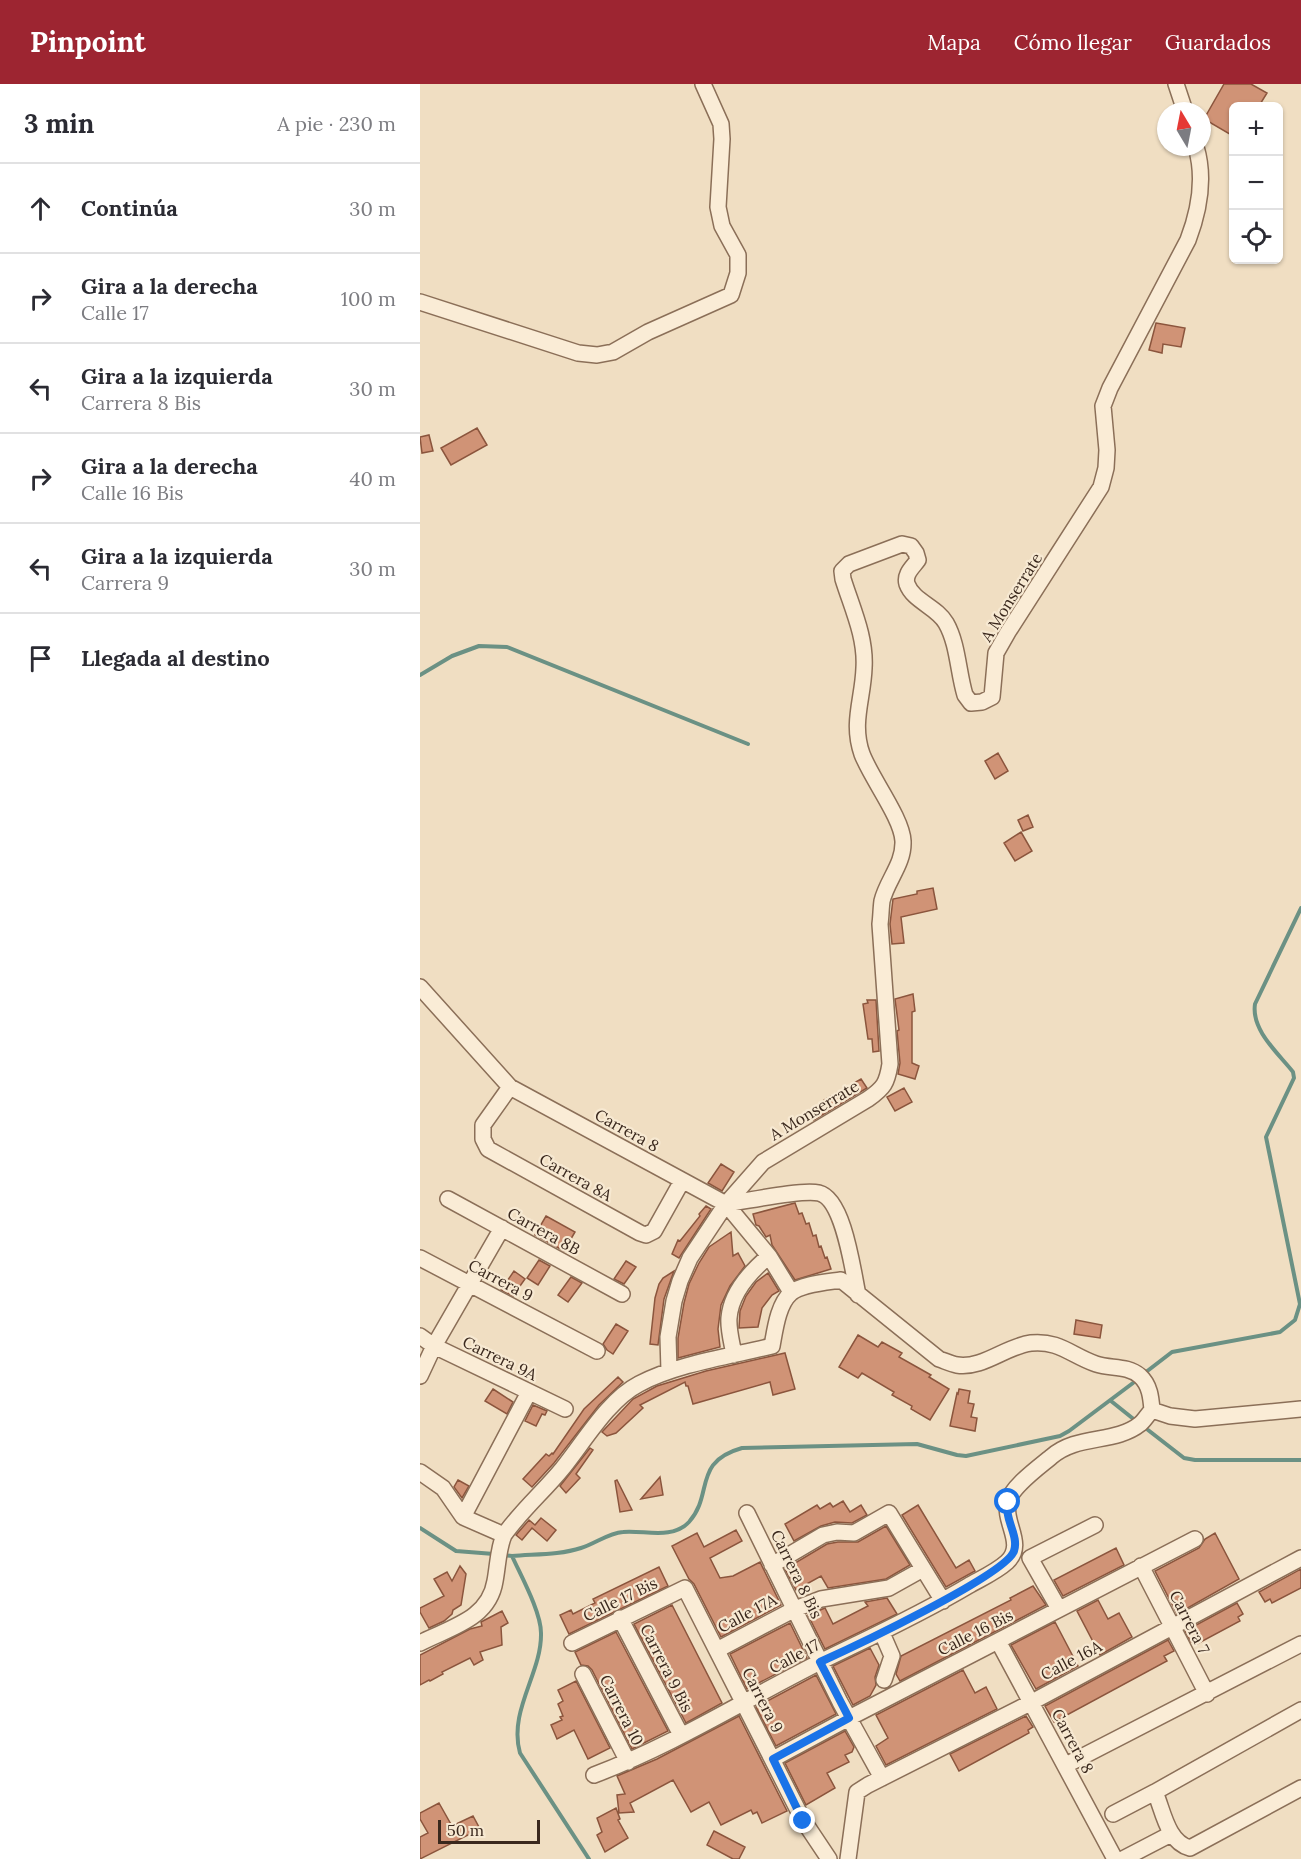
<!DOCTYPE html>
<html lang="es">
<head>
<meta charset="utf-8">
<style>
  :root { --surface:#fff; --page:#f7f7f7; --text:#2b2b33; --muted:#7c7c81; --line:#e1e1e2; --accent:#9d2531 }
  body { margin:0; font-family:Lora,serif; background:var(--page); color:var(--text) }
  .controls { position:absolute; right:18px; top:18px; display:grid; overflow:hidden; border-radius:9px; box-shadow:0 2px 4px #0004 }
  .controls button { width:54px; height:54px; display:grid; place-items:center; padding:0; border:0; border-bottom:2px solid var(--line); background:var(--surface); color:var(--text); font:30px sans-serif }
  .compass { position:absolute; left:737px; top:18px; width:54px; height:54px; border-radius:50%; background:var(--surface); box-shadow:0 2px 4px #0004; rotate:350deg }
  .scale { position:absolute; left:18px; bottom:15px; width:102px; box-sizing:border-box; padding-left:6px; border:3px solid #3a281d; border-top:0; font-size:16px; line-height:21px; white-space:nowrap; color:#3a281d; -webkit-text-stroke:4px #f7e9d2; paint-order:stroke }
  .stop { position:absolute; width:18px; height:18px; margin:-14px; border:4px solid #1a73e8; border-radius:50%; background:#fff }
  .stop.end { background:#1a73e8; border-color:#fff; box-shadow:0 2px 6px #0008 }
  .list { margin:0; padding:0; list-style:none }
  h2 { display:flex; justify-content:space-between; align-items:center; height:78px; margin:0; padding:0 24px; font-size:26px }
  h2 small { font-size:20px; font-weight:400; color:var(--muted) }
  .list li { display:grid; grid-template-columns:39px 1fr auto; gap:18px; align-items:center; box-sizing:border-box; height:90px; padding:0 24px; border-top:2px solid var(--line) }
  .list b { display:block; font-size:22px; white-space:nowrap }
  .list p { margin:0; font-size:20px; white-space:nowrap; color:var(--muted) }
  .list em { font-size:20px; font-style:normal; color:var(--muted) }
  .icon { flex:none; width:33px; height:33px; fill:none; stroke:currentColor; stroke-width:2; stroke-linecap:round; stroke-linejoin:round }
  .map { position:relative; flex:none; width:881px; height:1775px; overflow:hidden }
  header { display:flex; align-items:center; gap:36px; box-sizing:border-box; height:84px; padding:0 30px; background:var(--accent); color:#fff }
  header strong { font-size:28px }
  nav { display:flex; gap:33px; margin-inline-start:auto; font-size:21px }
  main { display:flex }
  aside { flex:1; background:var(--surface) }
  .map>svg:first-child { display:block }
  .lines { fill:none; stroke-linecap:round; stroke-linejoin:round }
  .stream { stroke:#6b9184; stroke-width:4 }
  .building { fill:#d09376; stroke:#8b553d; stroke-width:1.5 }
  .minor-casing { stroke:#8b6f58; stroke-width:18 }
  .minor { stroke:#faecd6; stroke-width:15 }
  .route { stroke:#1a73e8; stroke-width:8 }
  .labels { text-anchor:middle; stroke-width:4.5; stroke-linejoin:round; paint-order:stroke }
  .street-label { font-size:16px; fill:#3a281d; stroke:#f7e9d2 }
</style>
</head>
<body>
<header>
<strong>Pinpoint</strong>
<nav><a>Mapa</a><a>Cómo llegar</a><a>Guardados</a></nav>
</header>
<main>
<aside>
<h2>3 min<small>A pie · 230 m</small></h2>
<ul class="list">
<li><svg class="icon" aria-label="ahead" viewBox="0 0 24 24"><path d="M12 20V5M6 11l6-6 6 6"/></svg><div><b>Continúa</b></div><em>30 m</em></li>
<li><svg class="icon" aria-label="right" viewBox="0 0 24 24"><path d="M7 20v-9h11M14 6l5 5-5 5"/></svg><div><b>Gira a la derecha</b><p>Calle 17</p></div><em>100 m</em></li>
<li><svg class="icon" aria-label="left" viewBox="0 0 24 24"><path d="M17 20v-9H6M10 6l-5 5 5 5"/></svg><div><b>Gira a la izquierda</b><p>Carrera 8 Bis</p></div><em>30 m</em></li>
<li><svg class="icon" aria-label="right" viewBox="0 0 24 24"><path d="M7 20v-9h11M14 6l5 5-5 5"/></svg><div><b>Gira a la derecha</b><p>Calle 16 Bis</p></div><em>40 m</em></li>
<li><svg class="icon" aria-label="left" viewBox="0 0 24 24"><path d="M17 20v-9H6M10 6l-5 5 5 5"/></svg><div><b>Gira a la izquierda</b><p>Carrera 9</p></div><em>30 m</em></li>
<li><svg class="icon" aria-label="arrive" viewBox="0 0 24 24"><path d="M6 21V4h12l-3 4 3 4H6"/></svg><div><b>Llegada al destino</b></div></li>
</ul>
</aside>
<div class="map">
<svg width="881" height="1775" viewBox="0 0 881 1775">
  <rect width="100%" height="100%" fill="#f0dec2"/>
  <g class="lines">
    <path class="stream" d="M0,591L32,572L59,562L87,563L328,660
      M726,1288L752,1268L860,1248L875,1236L880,1220L846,1053L874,994L873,988C858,969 831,946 835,920L881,824
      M691,1317L716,1337
      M728,1346L764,1374L775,1376H881
      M0,1444L36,1467L74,1470
      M82,1471L92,1472C101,1492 121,1528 121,1549C122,1589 88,1627 100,1669L169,1775
      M92,1472C114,1470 140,1471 161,1464C175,1460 188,1449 203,1448C225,1446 252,1456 269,1438C294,1410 272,1378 322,1364L497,1360L537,1371L546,1372L640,1352L649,1347L713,1299"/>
  </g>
  <path class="building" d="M804,0H831L847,9L839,22H813V52L784,35Z
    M736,239L765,244L761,263L743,260L742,269L729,266Z
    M57,344L67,361L31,381L21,364Z
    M9,351L13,367L2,369L0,353Z
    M578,669L588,687L575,695L565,677Z
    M608,731L613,743L603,747L598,736Z
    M601,748L612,767L595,777L584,759Z
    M513,804L517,825L481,833L484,859L472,860L470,840L473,815L497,810V807Z
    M493,910L495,927L492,928V979L499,982L495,995L478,990L480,979L477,947L479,946L475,915Z
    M447,916H456L459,967L453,968L452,955H448L443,920L448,919Z
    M441,995L447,1004L394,1036L389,1028L405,1019L404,1016Z
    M484,1004L492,1018L475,1027L467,1013Z
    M301,1080L314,1088L302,1107L288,1099Z
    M375,1119L379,1130L382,1129L386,1140L389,1139L393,1152L396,1151L399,1163L401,1162L405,1174L407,1173L411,1185L375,1196L352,1161L350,1151L346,1153L339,1142L336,1141L333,1130Z
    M286,1122L291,1125L259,1174L252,1170L258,1156L260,1157L280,1132L279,1130Z
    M126,1132L155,1148L144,1167L115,1151Z
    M311,1148L313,1172L318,1169L325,1182L310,1202L301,1221L298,1245L300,1263L258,1274V1254L264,1219L269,1200L279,1179L289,1163Z
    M119,1176L130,1182L118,1201L107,1194Z
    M206,1177L216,1183L204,1200L194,1195Z
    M94,1187L105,1195L93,1212L81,1206Z
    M254,1187L244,1215L238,1261L230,1260L235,1214L239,1200L243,1194Z
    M348,1189L359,1207L352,1211L342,1224L338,1243L319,1244L320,1227L326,1212L336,1198Z
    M151,1193L162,1199L148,1218L138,1211Z
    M656,1236L682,1241L680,1254L654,1250Z
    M196,1240L208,1247L193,1270L187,1266L183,1260Z
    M438,1251L458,1263L462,1258L482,1269L479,1273L511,1291L509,1293L529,1305L510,1336L491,1325L492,1322L472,1311L474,1308L442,1289L438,1294L419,1283Z
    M365,1269L375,1305L353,1311L350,1298L273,1320L268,1302H266L265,1298L220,1321L223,1324L196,1349L187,1352L182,1348L213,1315L237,1302L286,1287Z
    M198,1293L203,1298L179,1321L134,1379L112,1403L103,1395L126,1370L129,1372L132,1369L133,1370L164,1325Z
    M73,1305L93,1318L87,1330L65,1317Z
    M539,1305L550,1307L548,1319L554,1320L551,1333L557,1334L555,1347L530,1342L537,1309L538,1310Z
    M113,1321L127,1327L125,1331L122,1330L116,1342L105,1337Z
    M170,1364L173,1366L156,1390L160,1394L146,1409L140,1402Z
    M240,1393L243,1411L221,1415Z
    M38,1396L49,1402L42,1414L34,1403Z
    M197,1396L212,1426L200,1428L195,1397Z
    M423,1417L430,1428L441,1421L447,1431L432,1439L415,1438L401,1442L374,1457L365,1440L397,1421L400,1425L410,1419L413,1423Z
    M498,1421L536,1484L549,1476L555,1487L526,1503L482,1431Z
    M121,1434L136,1446L127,1457L112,1444L102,1456L96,1451L109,1436L115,1441Z
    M466,1442L490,1481L466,1495L408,1504L401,1492L376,1506L365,1485L407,1460L418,1458H438Z
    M316,1446L322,1457L290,1474L300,1494L313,1492L340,1478L361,1521L301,1553L274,1500L269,1495L252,1462L277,1449L284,1463Z
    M795,1449L819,1495L757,1530L735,1487L779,1464L785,1455Z
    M696,1464L704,1481L643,1512L634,1496Z
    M40,1482L46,1490L41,1521L33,1526L32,1530L24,1537L9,1544L0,1528V1524L24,1512L14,1495L27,1488L32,1497Z
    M239,1483L248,1502L149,1550L140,1531L151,1526L153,1530L175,1519L173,1515Z
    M881,1485V1504L852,1519L850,1515L845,1518L839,1508Z
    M613,1502L626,1521L480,1597L476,1590L481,1572L591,1516L590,1514Z
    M467,1514L477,1530L405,1565L388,1531L405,1524L413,1540L448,1522L445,1518Z
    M678,1516L688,1535L699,1529L712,1553L680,1571L657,1527Z
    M817,1519L823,1530L818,1533L820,1537L777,1560L775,1556L771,1558L765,1547Z
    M252,1521L302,1619L266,1639L214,1540Z
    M82,1527L88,1539L81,1543L82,1561L60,1568L63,1576L54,1581L50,1574L22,1588L23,1590L10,1597L9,1596L0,1601V1571L50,1545L62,1542L61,1538Z
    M635,1538L658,1582L616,1605L591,1561Z
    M370,1539L387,1574L327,1605L310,1570Z
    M196,1548L248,1647L212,1665L172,1586L168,1582L161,1581L155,1568Z
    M748,1556L754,1567L744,1572L747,1577L634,1638L625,1622Z
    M450,1564L459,1581L455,1593L456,1601L450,1612L433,1621L413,1582Z
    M543,1586L555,1609L566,1603L577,1625L466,1681L456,1662L468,1654L456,1631Z
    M396,1591L416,1630L356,1662L336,1623Z
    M156,1597L190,1664L168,1675L154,1646L137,1655L131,1641L142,1636L140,1633L143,1632L138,1620L143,1617L138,1606Z
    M319,1632L367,1727L342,1739L337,1728L333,1730L331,1726L301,1741L289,1718L271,1728L253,1696L210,1719L214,1728L199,1729L197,1711L205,1710L197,1692L237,1675Z
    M606,1632L613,1643L608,1646L609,1649L539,1687L530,1670Z
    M425,1647L434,1663L432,1668L425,1671L429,1678L407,1689L415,1704L386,1721L365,1679Z
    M19,1719L32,1742L53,1732L60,1745L0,1775V1753L8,1749L0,1735V1729Z
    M196,1724L200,1735L198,1736L208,1754L185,1768L177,1751L182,1748L177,1734Z
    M294,1747L325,1763L319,1775H313L287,1761Z"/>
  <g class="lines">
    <defs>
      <path id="minor" d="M756,0L765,27
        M0,218L158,269L177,271L193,268L228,248L311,211L318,189V171L302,142L298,123L302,55L301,40L283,0
        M0,903L90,1003L306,1120L349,1172L371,1208
        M90,1003L63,1041V1055L68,1065L220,1149L226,1151L234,1147L262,1097
        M28,1115L202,1210
        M306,1120C328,1117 381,1105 399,1109C424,1115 433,1188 438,1211
        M0,1174L177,1267
        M0,1252L14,1262L145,1325
        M314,1271C312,1259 308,1245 309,1234C311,1208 331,1187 349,1172
        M249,1287L248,1253L254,1217L260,1197L270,1174L306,1120L343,1078L448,1015C464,1004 467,999 470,980L460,840C461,833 461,824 462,817C467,796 484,780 483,757C482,734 451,694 442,670C431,639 443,615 444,584C446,553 432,524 423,495L422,487L429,480L482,460L491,462L496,469L498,476C493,483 484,490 487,500C493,517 517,523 526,539C538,560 538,588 545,611L551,619L562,618L572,613L576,569L588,548L681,403L686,384L687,366L683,322L690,304L768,156C779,127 785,93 776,63
        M0,1292L14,1262L82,1144
        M732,1326L750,1332L775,1335L881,1325
        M0,1388L23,1404L43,1433
        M327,1429L420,1618L462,1694
        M84,1451L43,1433L109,1308
        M352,1481L403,1451L417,1448L434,1449L469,1429L523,1517
        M721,1482L787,1610
        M639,1525L610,1474L675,1441
        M200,1534L261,1651
        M462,1549L472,1572L464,1596
        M578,1557L695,1775
        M0,1559C31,1543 69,1535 75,1497C78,1481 78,1465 84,1451C101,1427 124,1407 142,1385C164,1358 188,1316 219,1300C256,1280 311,1272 352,1262C355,1246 358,1220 371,1209C381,1200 408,1198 421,1196L519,1275C525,1277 531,1280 537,1281C563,1285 586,1262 611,1259C639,1256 652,1272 676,1280C691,1285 707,1281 720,1292C730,1301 731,1314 732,1326C728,1330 724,1337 720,1340C695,1360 657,1350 631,1373C619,1383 591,1403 588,1418C583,1439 606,1460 587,1478C576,1488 560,1495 548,1502C501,1530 451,1553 402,1577C326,1615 254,1661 174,1691
        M152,1559L265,1504L383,1736L409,1775
        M297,1566L375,1525L401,1515L469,1504L503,1485
        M163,1590L208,1678
        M881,1626L735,1708C743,1726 747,1758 770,1764L881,1704
        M353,1675L429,1634L775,1455
        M646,1681L881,1560
        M693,1730L735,1708
        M428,1775L437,1708L448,1701L612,1618L881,1474
        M703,1775L751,1750"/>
    </defs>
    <use href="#minor" class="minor-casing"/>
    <use href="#minor" class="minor"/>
  </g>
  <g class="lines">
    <path class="route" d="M383,1737L353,1675L429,1634L400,1578C431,1564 586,1491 594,1467C598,1455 590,1443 588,1431C587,1427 588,1422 588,1418"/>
  </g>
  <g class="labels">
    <g class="street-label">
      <text transform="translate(591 513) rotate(-58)" y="6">A Monserrate</text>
      <text transform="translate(394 1026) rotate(-31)" y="6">A Monserrate</text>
      <text transform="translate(207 1046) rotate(29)" y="6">Carrera 8</text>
      <text transform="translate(156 1093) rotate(29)" y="6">Carrera 8A</text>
      <text transform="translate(124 1147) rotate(29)" y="6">Carrera 8B</text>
      <text transform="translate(81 1196) rotate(28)" y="6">Carrera 9</text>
      <text transform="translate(80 1274) rotate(26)" y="6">Carrera 9A</text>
      <text transform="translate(377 1490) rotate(64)" y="6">Carrera 8 Bis</text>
      <text transform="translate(200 1515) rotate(-26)" y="6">Calle 17 Bis</text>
      <text transform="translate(327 1529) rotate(-28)" y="6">Calle 17A</text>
      <text transform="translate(770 1538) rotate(63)" y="6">Carrera 7</text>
      <text transform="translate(555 1548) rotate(-27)" y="6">Calle 16 Bis</text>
      <text transform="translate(374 1572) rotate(-28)" y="6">Calle 17</text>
      <text transform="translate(651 1576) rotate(-28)" y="6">Calle 16A</text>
      <text transform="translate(247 1584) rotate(63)" y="6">Carrera 9 Bis</text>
      <text transform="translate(343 1616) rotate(63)" y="6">Carrera 9</text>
      <text transform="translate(202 1626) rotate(63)" y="6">Carrera 10</text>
      <text transform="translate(653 1657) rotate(62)" y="6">Carrera 8</text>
    </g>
  </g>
</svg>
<div class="controls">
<button>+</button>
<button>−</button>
<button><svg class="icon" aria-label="locate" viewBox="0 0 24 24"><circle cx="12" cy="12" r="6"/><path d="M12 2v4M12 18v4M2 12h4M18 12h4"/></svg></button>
</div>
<svg class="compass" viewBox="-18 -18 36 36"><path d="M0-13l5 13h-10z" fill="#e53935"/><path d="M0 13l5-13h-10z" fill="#7c7c81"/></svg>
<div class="scale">50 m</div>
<div class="stop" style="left:588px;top:1418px"></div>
<div class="stop end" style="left:383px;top:1737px"></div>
</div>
</main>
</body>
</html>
